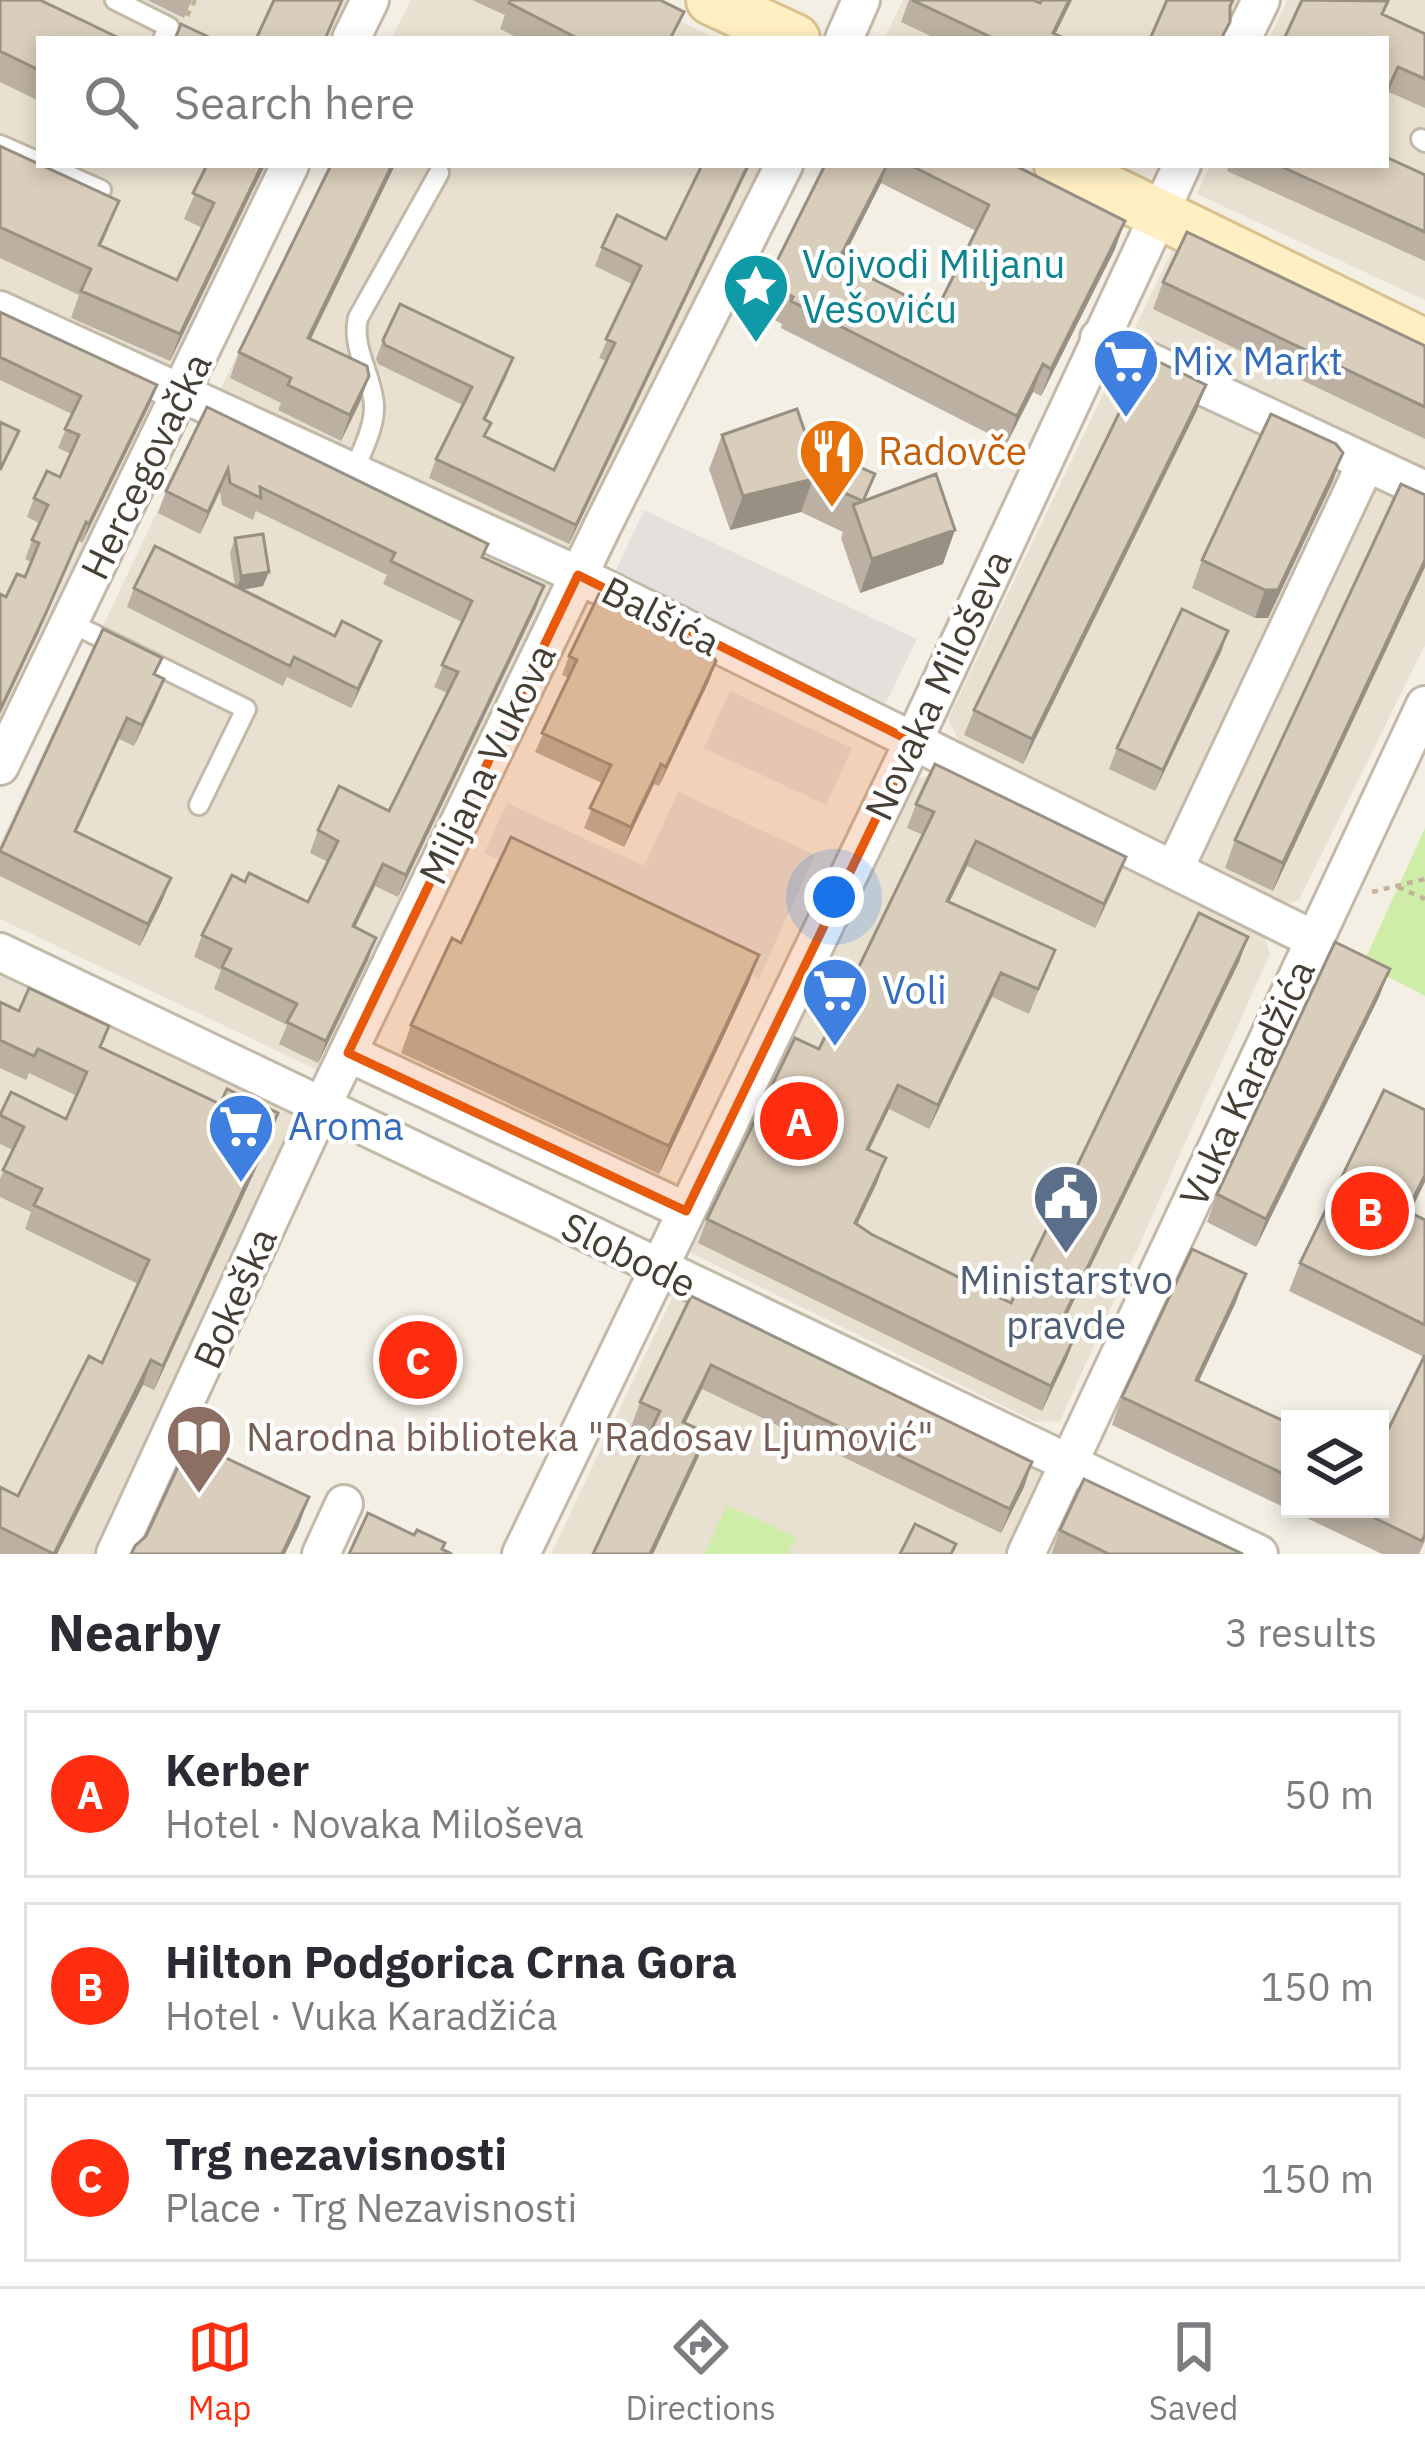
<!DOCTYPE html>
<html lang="en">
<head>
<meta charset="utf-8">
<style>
  :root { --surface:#fff; --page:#f7f7f7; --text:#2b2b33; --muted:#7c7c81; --line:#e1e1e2; --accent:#ff2e10 }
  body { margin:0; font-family:"IBM Plex Sans",sans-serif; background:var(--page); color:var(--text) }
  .controls { position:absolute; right:36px; bottom:36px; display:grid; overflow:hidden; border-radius:0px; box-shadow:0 6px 18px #0003 }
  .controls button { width:108px; height:108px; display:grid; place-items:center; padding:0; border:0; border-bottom:3px solid var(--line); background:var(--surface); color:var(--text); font:60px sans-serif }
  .you { position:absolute; left:834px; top:897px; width:42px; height:42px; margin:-30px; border:9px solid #fff; border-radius:50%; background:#1a73e8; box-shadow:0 0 0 18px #1a73e833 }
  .badge { display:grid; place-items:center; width:78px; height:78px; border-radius:50%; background:var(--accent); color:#fff; font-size:39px; font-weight:700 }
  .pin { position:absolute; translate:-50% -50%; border:6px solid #fff; box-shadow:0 3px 12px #0006 }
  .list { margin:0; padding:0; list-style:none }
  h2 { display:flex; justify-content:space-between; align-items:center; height:156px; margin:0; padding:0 48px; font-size:51px }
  h2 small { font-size:39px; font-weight:400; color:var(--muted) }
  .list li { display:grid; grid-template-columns:78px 1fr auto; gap:36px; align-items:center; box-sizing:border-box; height:168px; margin:0 24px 24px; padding:0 24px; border:3px solid var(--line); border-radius:0px }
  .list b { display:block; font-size:45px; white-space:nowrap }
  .list p { margin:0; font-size:39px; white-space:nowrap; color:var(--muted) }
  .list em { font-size:39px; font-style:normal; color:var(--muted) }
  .icon { flex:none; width:66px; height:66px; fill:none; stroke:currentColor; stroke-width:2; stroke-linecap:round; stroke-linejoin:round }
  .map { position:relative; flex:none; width:1425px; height:1554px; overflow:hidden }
  .search { position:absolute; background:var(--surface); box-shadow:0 6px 18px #0003; left:36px; right:36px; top:36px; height:132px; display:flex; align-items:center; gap:30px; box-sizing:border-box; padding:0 42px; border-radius:0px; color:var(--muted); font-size:45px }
  .sheet { height:732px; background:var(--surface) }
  nav { display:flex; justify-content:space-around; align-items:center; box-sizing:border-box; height:168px; border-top:3px solid var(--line); background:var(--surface); font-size:33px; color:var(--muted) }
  nav a { display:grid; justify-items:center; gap:6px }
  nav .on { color:var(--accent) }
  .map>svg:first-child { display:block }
  .residential { fill:#e8e1d1 }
  .green { fill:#cfeca8 }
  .parking { fill:#e4e1dd }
  .water { fill:#9ad3f7 }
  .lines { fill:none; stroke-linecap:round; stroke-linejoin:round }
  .lane-casing { stroke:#c3b9a9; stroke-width:24 }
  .street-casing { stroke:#c3b9a9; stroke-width:42 }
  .secondary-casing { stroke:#d8c38f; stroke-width:54 }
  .path { stroke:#c3b295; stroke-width:4.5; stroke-dasharray:6 6; stroke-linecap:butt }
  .lane { stroke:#fff; stroke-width:18 }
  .street { stroke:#fff; stroke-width:36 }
  .secondary { stroke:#ffefc3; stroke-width:48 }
  .wall { fill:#bbb0a1; fill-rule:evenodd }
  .shaded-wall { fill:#989083 }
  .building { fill:#d9cdbb; stroke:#989083; stroke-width:3 }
  .marked { fill:#e8590c; fill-opacity:0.2; stroke:#e8590c; stroke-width:9; stroke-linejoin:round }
  .labels { text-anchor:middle; stroke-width:9; stroke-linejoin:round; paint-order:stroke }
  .culture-label { font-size:39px; fill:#0d838f; stroke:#fff; text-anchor:start }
  .shop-label { font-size:39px; fill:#366cbe; stroke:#fff; text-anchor:start }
  .food-label { font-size:39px; fill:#c56008; stroke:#fff; text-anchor:start }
  .street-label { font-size:39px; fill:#463f33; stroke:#fff }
  .service-label { font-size:39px; fill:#4e5e75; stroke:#fff }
  .education-label { font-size:39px; fill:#785e54; stroke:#fff; text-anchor:start }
</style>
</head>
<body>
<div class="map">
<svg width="1425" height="1554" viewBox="0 0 1425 1554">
  <rect width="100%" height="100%" fill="#f4efe4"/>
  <path class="residential" d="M0,0H361L342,39H39V165H282L180,379L0,296Z
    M411,0H634L718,39H391Z
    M903,0H1251L1232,39H884Z
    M1287,0H1425V300L1197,194L1210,165H1386V39H1269Z
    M330,165H768L582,556L220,390Z
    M1175,244L1425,363V645L1299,900L1279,907L960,743L948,719Z
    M0,319L177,399L0,774Z
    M203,415L567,591L334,1078L0,919V843Z
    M934,773L1263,934L1270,954L1060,1421L1036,1422L691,1253L688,1236L918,779Z
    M0,966L307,1112L99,1554H0Z
    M675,1292L1048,1469L1009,1554H551Z"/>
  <path class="green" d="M1425,828V996L1363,964Z
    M727,1505L796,1537L787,1554H704Z"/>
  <path class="parking" d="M644,510L917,639L886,703L614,574Z
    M730,691L852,748L826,805L704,748Z
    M678,792L815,855L759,979L484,853L507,803L644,866Z"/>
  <path class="water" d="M387 1367a24 24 0 1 1 48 0a24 24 0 1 1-48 0Z"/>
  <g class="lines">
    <defs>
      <path id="lane" d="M115,0L169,27L163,39
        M1421,139L1425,142
        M0,145L39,162
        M45,165L101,190
        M354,471C362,450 375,427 374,405C372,375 351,348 358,318L439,173
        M69,622L246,709L199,805"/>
      <path id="street" d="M351,39L370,0
        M844,39L861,0
        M1242,39L1261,0
        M0,310L578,575L1315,940
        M1099,338L1425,490
        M0,766L290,165
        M1174,870L1366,463
        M0,952L1259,1554
        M348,1053L686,1211
        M115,1554L322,1106L603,525L784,165
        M321,1554L344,1504
        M521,1554L913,742L1182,165
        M1026,1554L1425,705"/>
      <path id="secondary" d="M711,0L795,39
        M1059,165L1425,344"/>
    </defs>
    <use href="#lane" class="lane-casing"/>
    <use href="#street" class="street-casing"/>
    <use href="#secondary" class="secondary-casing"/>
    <path class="path" d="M187,16L195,0
      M1398,887L1425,899
      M1372,892L1425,879"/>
    <use href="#lane" class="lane"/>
    <use href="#street" class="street"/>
    <use href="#secondary" class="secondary"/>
  </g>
  <path class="wall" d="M0,0L39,39V101L0,82Z
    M147,0H192L184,18Z
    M472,0H660L674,39H520L500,29L505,15Z
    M909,0H1033L1055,34L1066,39H937L901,22Z
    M1383,15L1425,34V108L1389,92L1386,99V39Z
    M0,146L109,228L101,246L177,280L202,228L184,219L207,165H265L170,361L71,318L79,295L0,258Z
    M331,165H395L311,339L369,376L360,402L341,441L278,410L281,403L230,378L239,352Z
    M750,165L569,544L429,478L436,459L463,405L378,364L376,359L383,340L513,358L485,420L486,437L554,470L606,361L599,358L632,284L595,266L602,247L666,239Z
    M825,165H1014L1115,249L1041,396L1033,392L1007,443L781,328L782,324L756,310L766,283ZM881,183L976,231L936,311L841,262Z
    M1229,165H1386L1425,175V261L1227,171Z
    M1163,282L1425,346V439L1153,309Z
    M0,312L157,385L150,404L82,543L79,541L38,634L6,597L25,577L31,562L25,559L39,523L27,517L34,498L60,477L71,454L58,448L72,414L0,380Z
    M207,407L488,544L483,557L544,586L536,608L398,897L375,886L355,927L368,960L318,1063L279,1044L287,1025L214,989L221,970L194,957L202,935L245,882L308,902L328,862L310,853L318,830L389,811L447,693L434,687L462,622L383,584L387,575L338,551L256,511L253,520L222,505L220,491L200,534L158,513L166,491Z
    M1197,410L1023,764L964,735L974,710Z
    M722,435L809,444L865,500L943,564L860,593L841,538L843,532L801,512L730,530L709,469Z
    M1333,481L1268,618H1255L1192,588L1202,560Z
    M1425,495V567L1273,891L1225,868L1235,840Z
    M235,538L263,586L242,590L335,636L381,641L374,660L351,708L287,677L283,686L127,607L134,588L235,586L230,553Z
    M1228,631L1221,652L1155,791L1109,769L1117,748Z
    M569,656L716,661L709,681L659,786L654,784L624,847L584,828L602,783L535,752L568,678L562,675Z
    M162,658L155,675L156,700L134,746L119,739L76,832L163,899L140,946L0,876V851Z
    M916,804L1117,881L1095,928L967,866L949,902L1055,950L1029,1014L992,997L929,1129L889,1109L869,1150L877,1183L857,1224L871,1234L1011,1303L1248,937L1239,962L1061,1327L1076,1334L1067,1358L1042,1411L698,1243L707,1219L819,1049L923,835L907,828Z
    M461,943L749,982L659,1174L401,1053L411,1025Z
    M1379,997L1256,1247L1207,1222L1217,1194Z
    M0,1002L101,1048L270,1138L154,1390L143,1385L57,1554H0V1487L18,1496L102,1363L138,1284L25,1229L31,1212L0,1197V1179L13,1150L0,1144V1114L66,1119L77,1096L29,1073L26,1080L0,1068Z
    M1410,1213L1425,1220V1541L1419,1554H1382L1112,1425L1122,1397L1236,1302L1199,1381L1290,1424V1509H1380L1424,1357L1289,1291L1300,1263Z
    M691,1296L1032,1462L1024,1487L1001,1533L702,1389L685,1423L707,1433L698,1458L653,1554H593L649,1435L631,1427L640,1402Z
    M1060,1530L1243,1554H1051Z"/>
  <path class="shaded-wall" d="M1069,0H1072L1053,39H1051Z
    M262,165H265L170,361L180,334Z
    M392,165H395L299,363L308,338Z
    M748,165H750L569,544L576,525Z
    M887,165L881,183L828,288L838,261Z
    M1125,221L1115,249L1041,396L1051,369Z
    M513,358L506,377L477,438L484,419Z
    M1043,364L1033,392L1007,443L1017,416Z
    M369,376L360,402L341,441L350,415Z
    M157,385L150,404L82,543L89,524Z
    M1206,385L1197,410L1023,764L1032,739Z
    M1343,453L1333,481L1268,618H1255L1265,590Z
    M228,469L220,491L200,534L208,512Z
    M813,479L801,512L730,530L743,496Z
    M86,522L38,634L0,714V710Z
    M955,530L943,564L860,593L872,559Z
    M1425,560V567L1273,891L1283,863Z
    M269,572L263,586L236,591L241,576Z
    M544,586L536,608L398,897L406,875Z
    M1228,631L1221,652L1155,791L1163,770Z
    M381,641L374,660L351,708L358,689Z
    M716,661L709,681L659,786L666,767Z
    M164,679L156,700L134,746L142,725Z
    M127,718L119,739L67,852L75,831Z
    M661,764L654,784L624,847L631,827Z
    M976,841L967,866L938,925L947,901Z
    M1126,857L1117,881L1095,928L1104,904Z
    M383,864L375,886L345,948L353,926Z
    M171,878L163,899L140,946L148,924Z
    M1248,937L1239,962L1050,1350L1059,1326Z
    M376,938L368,960L318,1063L326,1041Z
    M759,955L749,982L659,1174L669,1146Z
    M1390,969L1379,997L1256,1247L1266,1219Z
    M1001,973L992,997L929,1129L938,1105Z
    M898,1085L889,1109L858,1173L867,1149Z
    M278,1113L270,1138L154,1390L163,1366Z
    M886,1158L877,1183L846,1247L855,1223Z
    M1425,1175V1182L1397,1239L1407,1211Z
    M1246,1274L1236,1302L1186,1408L1196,1380Z
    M1076,1334L1067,1358L1042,1411L1051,1386Z
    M151,1360L143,1385L57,1554H54Z
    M711,1365L702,1389L674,1446L683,1422Z
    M707,1433L698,1458L653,1554H650Z
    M1032,1462L1024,1487L1001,1533L1010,1509Z
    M309,1497L299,1525L285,1554H282Z"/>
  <path class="building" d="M0,0H40L121,39H39V70L0,51Z
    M274,0H342L325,39H256Z
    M511,0H660L684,12L670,39H579L509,3Z
    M912,0H1033L1040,3L1041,0H1069L1053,33L1066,39H995Z
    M1167,0H1233L1230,6V22L1221,39H1150Z
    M1302,0L1388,1L1382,14L1425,34V79L1398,67L1386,93V39H1284Z
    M181,24L213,39H175Z
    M0,146L119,201L99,245L177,280L214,203L193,193L207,165H262L180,334L81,291L91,269L0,227Z
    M1386,157L1425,175V232L1278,165H1386Z
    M331,165H392L308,338L367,366L369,376L350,415L288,385L291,378L239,352Z
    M702,165H748L576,525L436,459L472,387L385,345L383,340L400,304L513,358L484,419L491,423L484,436L554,470L615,343L606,339L641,266L602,247L617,215L666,239Z
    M825,165H887L838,261L936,311L989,205L910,165H1014L1125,221L1051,369L1043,364L1017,416L791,301L793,297L766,283Z
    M1187,232L1425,346V407L1163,282Z
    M0,312L157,385L89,524L86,522L45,615L0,710V594L6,597L17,574L25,577L39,543L32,540L48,505L34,498L47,471L60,477L79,435L65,429L81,396L0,357Z
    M1147,356L1206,385L1032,739L974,710Z
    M207,407L488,544L482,557L544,586L406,875L383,864L353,926L376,938L326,1041L287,1022L297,1004L222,967L231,949L202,935L232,875L245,882L249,873L308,902L338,841L318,830L339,786L389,811L458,672L442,665L472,601L391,561L395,553L346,529L260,487L261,498L230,483L228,469L208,512L166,491Z
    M797,409L809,444L875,474L863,501L813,479L743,496L722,435Z
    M1271,414L1336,444L1343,453L1278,590H1265L1202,560Z
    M0,422L19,431L0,470Z
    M936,474L955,530L872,559L853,505Z
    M1401,484L1425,495V560L1283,863L1235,840Z
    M263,534L269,572L241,576L235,538Z
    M155,546L335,636L342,621L381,641L358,689L294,657L290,666L134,588Z
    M599,594L708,648L716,661L666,767L661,764L631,827L590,808L611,765L542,733L577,660L569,656Z
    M1182,609L1228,631L1163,770L1117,748Z
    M103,629L162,658L154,674L164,679L142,725L127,718L75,831L171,878L148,924L0,851Z
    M935,764L1126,857L1104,904L976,841L947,901L1055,950L1038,989L1001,973L938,1105L898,1085L867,1149L886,1158L855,1223L871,1234L1011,1303L1199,913L1248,937L1059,1326L1076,1334L1051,1386L707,1219L795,1038L819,1049L934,812L916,804Z
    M511,837L759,955L669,1146L411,1025L452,938L461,943Z
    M1335,942L1390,969L1266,1219L1217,1194Z
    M29,988L109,1026L100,1047L220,1104L227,1089L278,1113L163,1366L151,1360L54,1554L0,1527V1487L18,1496L89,1356L102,1363L149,1260L34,1205L42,1189L3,1170L24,1127L0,1115L11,1092L66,1119L87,1072L38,1049L34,1056L0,1040V1002L19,1011Z
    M1384,1090L1425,1110V1175L1407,1211L1425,1220V1325L1300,1263Z
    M1192,1249L1246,1274L1196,1380L1290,1424V1477L1122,1397Z
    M691,1296L1032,1462L1010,1509L711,1365L683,1422L707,1433L650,1554H593L660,1411L640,1402Z
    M1425,1355V1534L1422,1541L1356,1509H1380V1446Z
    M190,1441L309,1497L282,1554H131L135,1546L146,1536Z
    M1084,1479L1243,1554H1109L1060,1530Z
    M368,1513L414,1535L417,1530L445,1543L442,1549L452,1554H349Z
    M915,1524L956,1544L951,1554H900Z"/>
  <path class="marked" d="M578,575L913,742L686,1211L348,1053Z"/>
  <defs>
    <symbol id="sight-pin" viewBox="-11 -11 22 30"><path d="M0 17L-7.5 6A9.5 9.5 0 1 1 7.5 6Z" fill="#0f9aa8" stroke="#fff"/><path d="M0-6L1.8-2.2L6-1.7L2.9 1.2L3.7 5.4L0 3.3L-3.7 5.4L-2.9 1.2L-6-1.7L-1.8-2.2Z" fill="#fff"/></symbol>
    <symbol id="supermarket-pin" viewBox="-11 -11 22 30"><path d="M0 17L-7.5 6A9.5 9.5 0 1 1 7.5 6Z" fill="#3f7fe0" stroke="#fff"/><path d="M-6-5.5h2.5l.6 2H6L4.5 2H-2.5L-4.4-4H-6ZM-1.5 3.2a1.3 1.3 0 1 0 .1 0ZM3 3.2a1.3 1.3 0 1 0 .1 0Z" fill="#fff"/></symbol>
    <symbol id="restaurant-pin" viewBox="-11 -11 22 30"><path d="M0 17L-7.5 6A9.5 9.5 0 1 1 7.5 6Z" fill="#e8710a" stroke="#fff"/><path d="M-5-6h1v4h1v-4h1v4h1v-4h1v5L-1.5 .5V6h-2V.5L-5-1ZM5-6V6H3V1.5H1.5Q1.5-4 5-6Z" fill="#fff"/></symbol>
    <symbol id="civic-pin" viewBox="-11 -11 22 30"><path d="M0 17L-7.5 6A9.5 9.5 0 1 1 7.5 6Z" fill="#5c6f8a" stroke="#fff"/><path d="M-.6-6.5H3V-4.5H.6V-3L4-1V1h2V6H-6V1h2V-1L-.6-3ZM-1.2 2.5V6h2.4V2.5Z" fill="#fff"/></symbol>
    <symbol id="library-pin" viewBox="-11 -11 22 30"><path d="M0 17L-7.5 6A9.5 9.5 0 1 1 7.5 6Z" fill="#8d6e63" stroke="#fff"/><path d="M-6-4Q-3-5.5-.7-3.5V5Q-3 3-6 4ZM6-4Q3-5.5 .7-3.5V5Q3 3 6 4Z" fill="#fff"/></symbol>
  </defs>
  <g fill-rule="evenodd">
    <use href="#sight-pin" x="718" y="248" width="76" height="104"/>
    <use href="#supermarket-pin" x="1088" y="323" width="76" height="104"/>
    <use href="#restaurant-pin" x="794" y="413" width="76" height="104"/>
    <use href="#supermarket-pin" x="797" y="952" width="76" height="104"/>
    <use href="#supermarket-pin" x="203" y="1088" width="76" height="104"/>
    <use href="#civic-pin" x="1028" y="1159" width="76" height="104"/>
    <use href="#library-pin" x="161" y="1399" width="76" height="104"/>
  </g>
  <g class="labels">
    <g class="culture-label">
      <text x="802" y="278">Vojvodi Miljanu<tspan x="802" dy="45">Vešoviću</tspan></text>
    </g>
    <g class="shop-label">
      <text x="1172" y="375">Mix Markt</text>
      <text x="882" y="1004">Voli</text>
      <text x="288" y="1140">Aroma</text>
    </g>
    <g class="food-label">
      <text x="878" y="465">Radovče</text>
    </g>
    <g class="street-label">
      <text transform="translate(146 466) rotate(-64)" y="14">Hercegovačka</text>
      <text transform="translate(661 616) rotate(27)" y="14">Balšića</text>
      <text transform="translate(938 685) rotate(-65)" y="14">Novaka Miloševa</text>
      <text transform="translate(487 764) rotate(-64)" y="14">Miljana Vukova</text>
      <text transform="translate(1247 1083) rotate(-65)" y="14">Vuka Karadžića</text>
      <text transform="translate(629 1255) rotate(26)" y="14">Slobode</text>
      <text transform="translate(235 1298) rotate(-66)" y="14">Bokeška</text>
    </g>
    <g class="service-label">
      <text x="1066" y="1294">Ministarstvo<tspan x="1066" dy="45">pravde</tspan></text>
    </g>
    <g class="education-label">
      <text x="246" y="1451">Narodna biblioteka "Radosav Ljumović"</text>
    </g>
  </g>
</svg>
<div class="controls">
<button><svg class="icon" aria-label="layers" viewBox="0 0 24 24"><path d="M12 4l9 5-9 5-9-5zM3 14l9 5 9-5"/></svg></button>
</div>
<div class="you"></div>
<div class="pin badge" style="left:799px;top:1121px">A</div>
<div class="pin badge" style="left:1370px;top:1211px">B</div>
<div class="pin badge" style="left:418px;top:1360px">C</div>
<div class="search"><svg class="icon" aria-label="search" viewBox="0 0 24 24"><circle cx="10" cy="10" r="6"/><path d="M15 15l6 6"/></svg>Search here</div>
</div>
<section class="sheet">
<h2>Nearby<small>3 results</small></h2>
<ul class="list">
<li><span class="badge">A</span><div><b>Kerber</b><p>Hotel · Novaka Miloševa</p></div><em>50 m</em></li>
<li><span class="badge">B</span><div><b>Hilton Podgorica Crna Gora</b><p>Hotel · Vuka Karadžića</p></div><em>150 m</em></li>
<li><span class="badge">C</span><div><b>Trg nezavisnosti</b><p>Place · Trg Nezavisnosti</p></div><em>150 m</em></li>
</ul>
</section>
<nav>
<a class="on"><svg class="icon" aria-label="map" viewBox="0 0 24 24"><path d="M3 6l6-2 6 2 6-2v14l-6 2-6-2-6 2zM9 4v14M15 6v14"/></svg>Map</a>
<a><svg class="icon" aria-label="directions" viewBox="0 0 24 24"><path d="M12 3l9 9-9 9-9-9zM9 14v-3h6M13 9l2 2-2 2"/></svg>Directions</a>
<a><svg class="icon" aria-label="saved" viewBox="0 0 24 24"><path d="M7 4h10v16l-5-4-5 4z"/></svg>Saved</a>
</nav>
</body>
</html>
